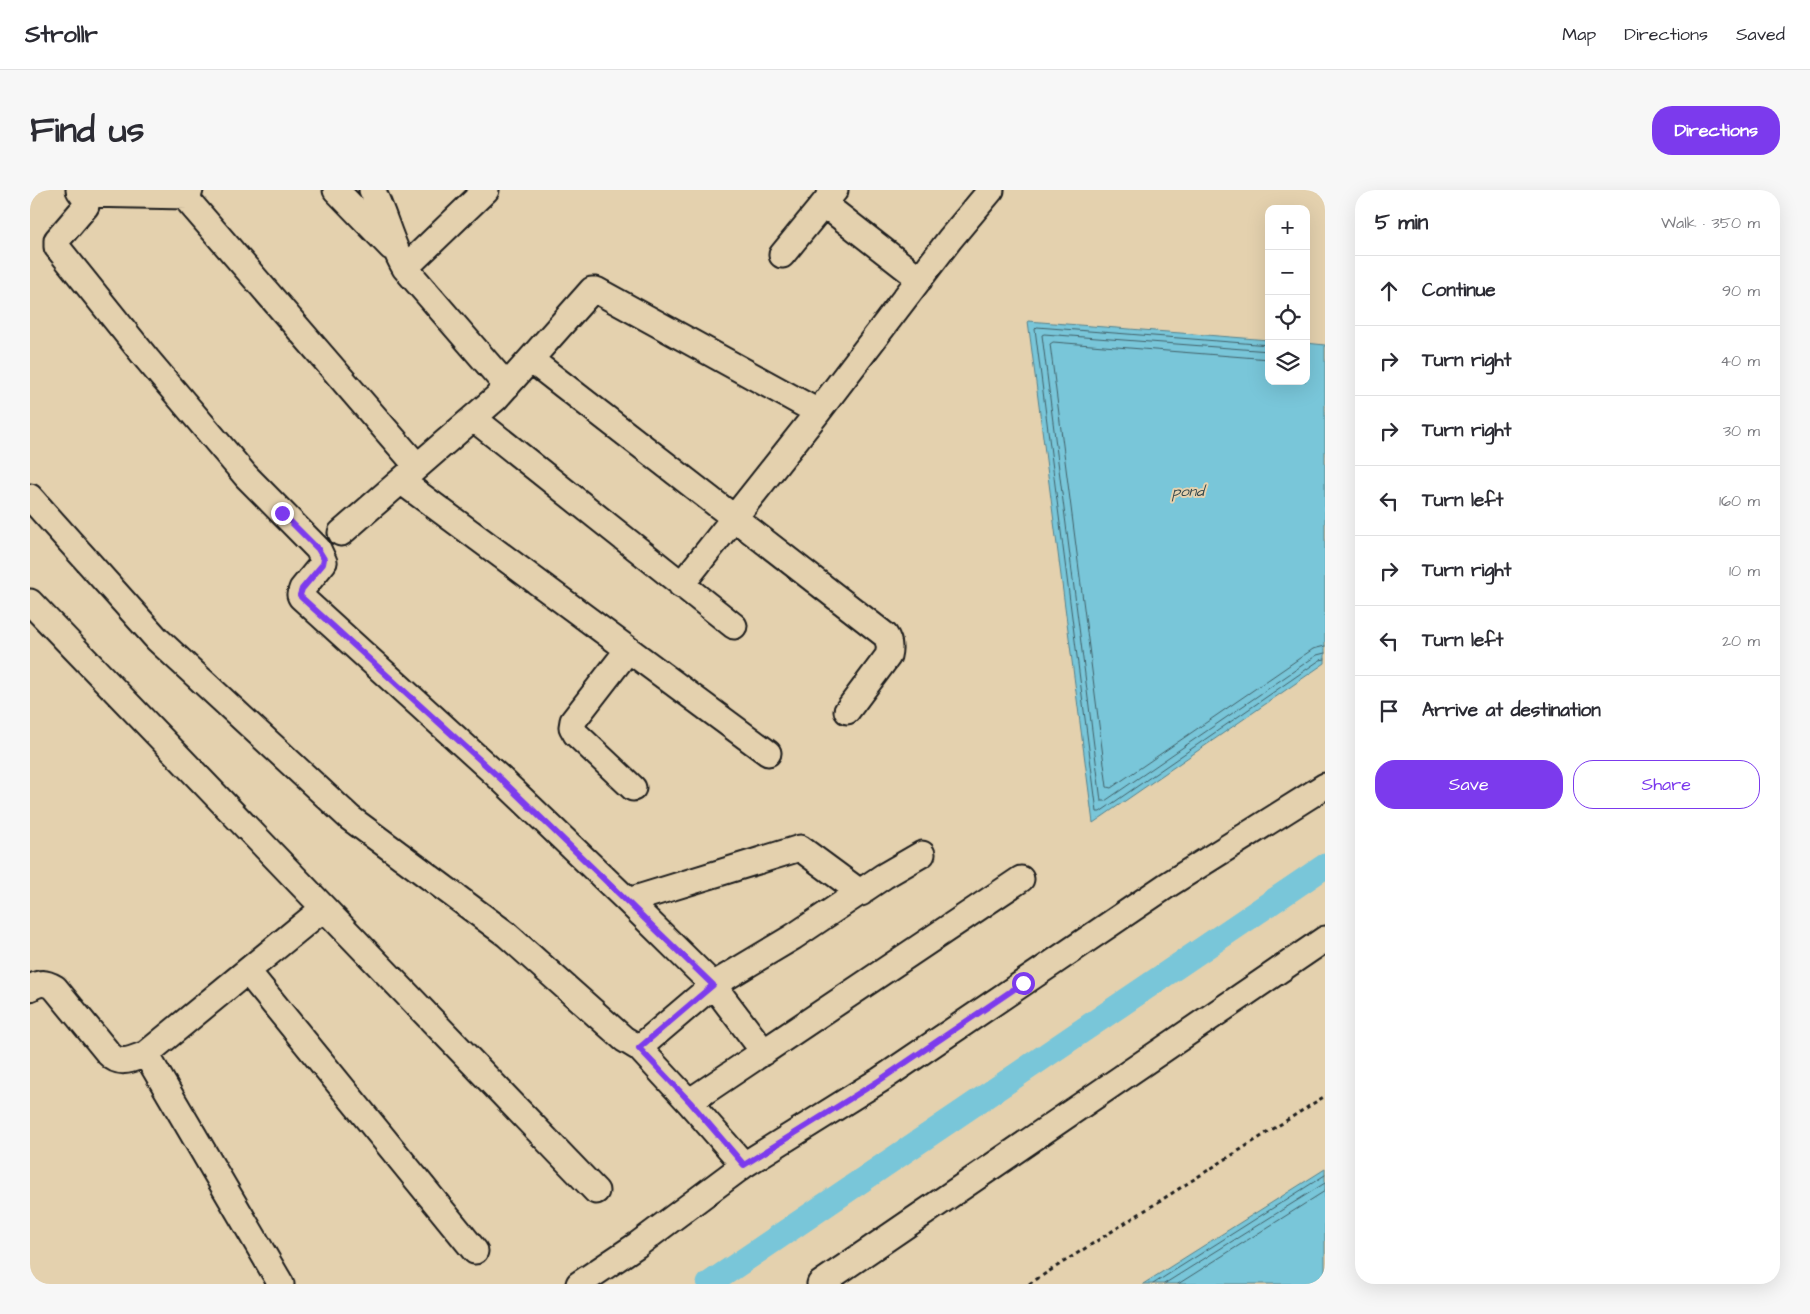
<!DOCTYPE html>
<html lang="en">
<head>
<meta charset="utf-8">
<style>
  :root { --surface:#fff; --page:#f7f7f7; --text:#2b2b33; --muted:#7c7c81; --line:#e1e1e2; --accent:#7c3aed }
  body { margin:0; font-family:"Architects Daughter",sans-serif; background:var(--page); color:var(--text) }
  .controls { position:absolute; right:15px; top:15px; display:grid; overflow:hidden; border-radius:10px; box-shadow:0 5px 20px #0002 }
  .controls button { width:45px; height:45px; display:grid; place-items:center; padding:0; border:0; border-bottom:1px solid var(--line); background:var(--surface); color:var(--text); font:25px sans-serif }
  .stop { position:absolute; width:15px; height:15px; margin:-11px; border:4px solid #7c3aed; border-radius:50%; background:#fff }
  .stop.end { background:#7c3aed; border-color:#fff; box-shadow:0 1px 5px #0008 }
  .list { margin:0; padding:0; list-style:none }
  h2 { display:flex; justify-content:space-between; align-items:center; height:65px; margin:0; padding:0 20px; font-size:21px }
  h2 small { font-size:16px; font-weight:400; color:var(--muted) }
  .list li { display:grid; grid-template-columns:32px 1fr auto; gap:15px; align-items:center; box-sizing:border-box; height:70px; padding:0 20px; border-top:1px solid var(--line) }
  .list b { display:block; font-size:19px; white-space:nowrap }
  .list em { font-size:16px; font-style:normal; color:var(--muted) }
  .actions { display:flex; gap:10px; padding:15px 20px }
  .actions a { flex:1; padding:11px 0; border:1px solid var(--accent); border-radius:20px; text-align:center; font-size:18px; color:var(--accent) }
  .actions .main { background:var(--accent); color:#fff }
  .icon { flex:none; width:28px; height:28px; fill:none; stroke:currentColor; stroke-width:2; stroke-linecap:round; stroke-linejoin:round }
  .map { position:relative; flex:none; width:1295px; height:1094px; overflow:hidden; border-radius:20px }
  header { display:flex; align-items:center; gap:30px; box-sizing:border-box; height:70px; padding:0 25px; background:var(--surface); border-bottom:1px solid var(--line) }
  header strong { font-size:24px }
  nav { display:flex; gap:28px; margin-inline-start:auto; font-size:18px }
  .intro { display:flex; align-items:center; justify-content:space-between; box-sizing:border-box; height:120px; padding:0 30px }
  h1 { margin:0; font-size:35px }
  .button { padding:12px 22px; border-radius:20px; background:var(--accent); color:#fff; font-size:18px; font-weight:700 }
  main { display:flex; gap:30px; padding:0 30px }
  aside { flex:1; background:var(--surface); border-radius:20px; box-shadow:0 5px 20px #0002 }
  .map>svg:first-child { display:block }
  .water { fill:#79c6d9; stroke:#54828d }
  .lines { fill:none; stroke-linecap:round; stroke-linejoin:round }
  .shore { stroke:#416068; stroke-width:1 }
  .canal { stroke:#79c6d9; stroke-width:25 }
  .minor-casing { stroke:#1c1c1c; stroke-width:29 }
  .path { stroke:#1c1c1c; stroke-width:3; stroke-dasharray:4 4; stroke-linecap:butt }
  .minor { stroke:#e4d1ae; stroke-width:25 }
  .route { stroke:#7c3aed; stroke-width:6 }
  .labels { text-anchor:middle; stroke-width:4; stroke-linejoin:round; paint-order:stroke }
  .water-label { font-size:15px; font-style:italic; fill:#33464b; stroke:#e4d1ae }
</style>
</head>
<body>
<header>
<strong>Strollr</strong>
<nav><a>Map</a><a>Directions</a><a>Saved</a></nav>
</header>
<div class="intro"><h1>Find us</h1><a class="button">Directions</a></div>
<main>
<div class="map">
<svg width="1295" height="1094" viewBox="0 0 1295 1094">
  <rect width="100%" height="100%" fill="#e4d1ae"/>
  <filter id="ink" filterUnits="userSpaceOnUse"><feTurbulence type="fractalNoise" baseFrequency=".02" numOctaves="2"/><feDisplacementMap in="SourceGraphic" scale="10" xChannelSelector="R" yChannelSelector="G"/><feConvolveMatrix kernelMatrix="1 2 1 2 8 2 1 2 1" color-interpolation-filters="sRGB"/></filter>
  <g filter="url(#ink)">
    <path class="water" d="M998,131L1239,150V191H1276V153L1295,155V473L1063,633Z
      M1295,979V1094H1113Z"/>
    <g class="lines">
      <path class="shore" d="M1239,155L1007,137L1005,139L1067,622H1070L1290,470L1295,469
        M1239,161L1014,144L1012,145L1071,611H1075L1287,465L1295,463
        M1239,169L1023,152L1020,154L1077,597L1081,598L1283,459L1295,456
        M1123,1094L1295,985
        M1134,1094L1295,993
        M1148,1094L1295,1001"/>
      <path class="canal" d="M679,1094L1295,676"/>
      <defs>
        <path id="minor" d="M49,0L56,10V16L27,50V57L117,169L216,286L288,359L294,372L272,399L270,405L271,407L472,590L598,711L683,795L734,862
          M160,0L158,6L160,13L387,276
          M306,0L361,57
          M342,0C355,25 360,53 375,78L477,196
          M53,4L158,6
          M794,14L890,89
          M752,65L805,0
          M375,78L456,0
          M501,170L855,445C860,452 860,458 858,466L817,521
          M443,228L704,436
          M371,291L738,563
          M0,307L127,449L320,628L476,744L594,849L609,858
          M311,343L466,208L562,100H566L788,222
          M651,395L788,222L920,49L961,0
          M0,412L566,1001
          M598,460L543,531L542,537L546,544L603,598
          M598,711L770,658L831,703
          M218,782L445,1061
          M0,798C10,792 15,792 25,798L79,864C90,876 102,869 116,864L294,718
          M116,864L251,1094
          M659,912L991,689
          M714,975L850,890L1136,696L1295,596
          M549,1094L607,1055L714,975L659,912L609,858L683,795L763,747L854,686L892,664
          M790,1094L1295,749"/>
      </defs>
      <use href="#minor" class="minor-casing"/>
      <path class="path" d="M999,1094L1295,906"/>
      <use href="#minor" class="minor"/>
    </g>
  </g>
  <g class="lines" filter="url(#ink)">
    <path class="route" d="M252,323L288,359L294,369L293,374L272,399L270,405L271,407L472,590L683,795L609,858L660,912L714,975L850,890L993,793"/>
  </g>
  <g class="labels">
    <g class="water-label">
      <text x="1158" y="306">pond</text>
    </g>
  </g>
</svg>
<div class="controls">
<button>+</button>
<button>−</button>
<button><svg class="icon" aria-label="locate" viewBox="0 0 24 24"><circle cx="12" cy="12" r="6"/><path d="M12 2v4M12 18v4M2 12h4M18 12h4"/></svg></button>
<button><svg class="icon" aria-label="layers" viewBox="0 0 24 24"><path d="M12 4l9 5-9 5-9-5zM3 14l9 5 9-5"/></svg></button>
</div>
<div class="stop" style="left:993px;top:793px"></div>
<div class="stop end" style="left:252px;top:323px"></div>
</div>
<aside>
<h2>5 min<small>Walk · 350 m</small></h2>
<ul class="list">
<li><svg class="icon" aria-label="ahead" viewBox="0 0 24 24"><path d="M12 20V5M6 11l6-6 6 6"/></svg><div><b>Continue</b></div><em>90 m</em></li>
<li><svg class="icon" aria-label="right" viewBox="0 0 24 24"><path d="M7 20v-9h11M14 6l5 5-5 5"/></svg><div><b>Turn right</b></div><em>40 m</em></li>
<li><svg class="icon" aria-label="right" viewBox="0 0 24 24"><path d="M7 20v-9h11M14 6l5 5-5 5"/></svg><div><b>Turn right</b></div><em>30 m</em></li>
<li><svg class="icon" aria-label="left" viewBox="0 0 24 24"><path d="M17 20v-9H6M10 6l-5 5 5 5"/></svg><div><b>Turn left</b></div><em>160 m</em></li>
<li><svg class="icon" aria-label="right" viewBox="0 0 24 24"><path d="M7 20v-9h11M14 6l5 5-5 5"/></svg><div><b>Turn right</b></div><em>10 m</em></li>
<li><svg class="icon" aria-label="left" viewBox="0 0 24 24"><path d="M17 20v-9H6M10 6l-5 5 5 5"/></svg><div><b>Turn left</b></div><em>20 m</em></li>
<li><svg class="icon" aria-label="arrive" viewBox="0 0 24 24"><path d="M6 21V4h12l-3 4 3 4H6"/></svg><div><b>Arrive at destination</b></div></li>
</ul>
<div class="actions"><a class="main">Save</a><a>Share</a></div>
</aside>
</main>
</body>
</html>
